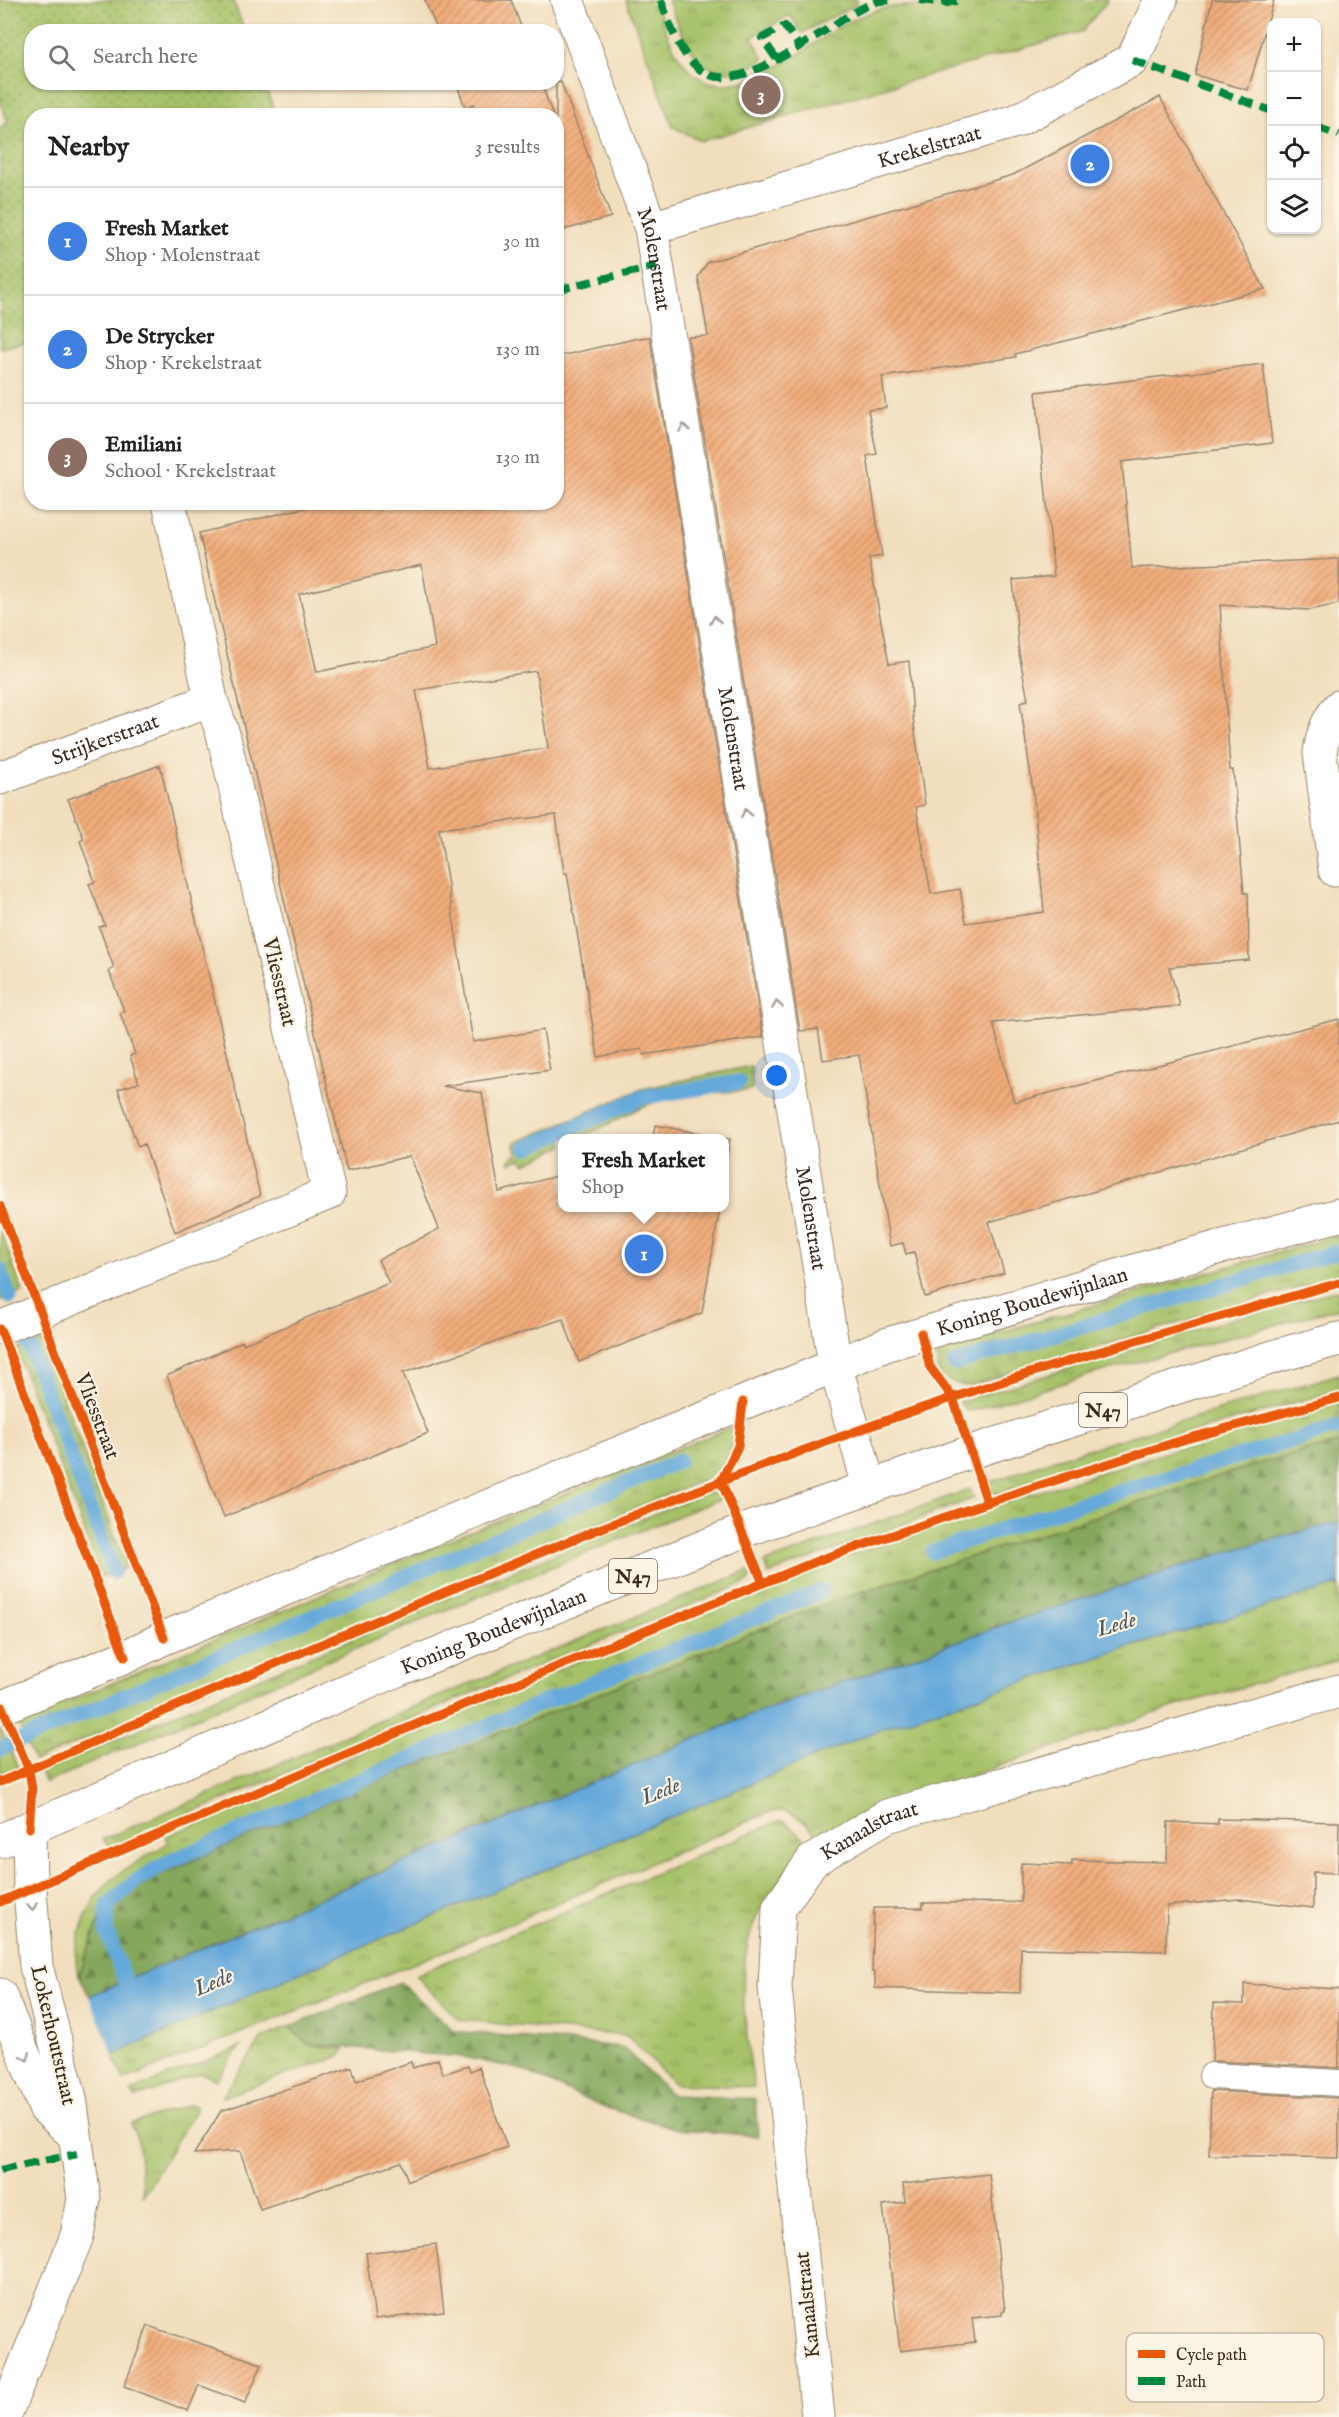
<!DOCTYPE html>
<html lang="en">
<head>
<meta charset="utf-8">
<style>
  :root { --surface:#fff; --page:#f6f6f6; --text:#202124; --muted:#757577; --line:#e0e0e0; --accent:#1f6fb2 }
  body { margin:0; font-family:"IM FELL English",serif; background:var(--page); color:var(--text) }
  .controls { position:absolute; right:18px; top:18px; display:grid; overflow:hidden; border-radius:12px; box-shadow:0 2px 4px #0004 }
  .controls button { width:54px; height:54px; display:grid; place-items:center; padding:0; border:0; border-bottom:2px solid var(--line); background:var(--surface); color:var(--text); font:30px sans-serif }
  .you { position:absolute; left:777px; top:1076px; width:21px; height:21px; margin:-15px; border:4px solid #fff; border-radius:50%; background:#1a73e8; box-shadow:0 0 0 9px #1a73e833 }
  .badge { display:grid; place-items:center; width:39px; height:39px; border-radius:50%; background:var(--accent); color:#fff; font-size:20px; font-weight:700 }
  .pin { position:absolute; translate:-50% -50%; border:3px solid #fff; box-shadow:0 2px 6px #0006 }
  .popup { position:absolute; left:558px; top:1134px; width:171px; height:78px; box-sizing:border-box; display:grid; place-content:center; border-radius:12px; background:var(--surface); filter:drop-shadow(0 2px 4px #0005); font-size:20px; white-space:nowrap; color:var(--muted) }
  .popup b { font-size:22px; color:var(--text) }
  .popup::after { content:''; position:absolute; left:50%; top:100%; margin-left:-12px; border:12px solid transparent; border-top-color:var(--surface) }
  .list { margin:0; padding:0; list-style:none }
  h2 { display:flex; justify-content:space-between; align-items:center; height:78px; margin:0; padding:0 24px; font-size:26px }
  h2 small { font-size:20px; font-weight:400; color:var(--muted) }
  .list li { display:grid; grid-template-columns:39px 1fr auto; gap:18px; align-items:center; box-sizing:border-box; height:108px; padding:0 24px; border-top:2px solid var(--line) }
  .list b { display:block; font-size:22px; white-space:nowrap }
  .list p { margin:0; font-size:20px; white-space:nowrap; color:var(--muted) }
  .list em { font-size:20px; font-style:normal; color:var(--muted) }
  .icon { flex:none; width:33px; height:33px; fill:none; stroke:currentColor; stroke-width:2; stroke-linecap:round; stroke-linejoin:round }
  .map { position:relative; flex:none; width:1339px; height:2417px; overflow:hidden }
  .search { position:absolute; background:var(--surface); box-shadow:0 2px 4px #0004; left:24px; top:24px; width:540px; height:66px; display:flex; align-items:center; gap:15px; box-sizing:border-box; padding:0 21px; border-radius:24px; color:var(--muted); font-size:22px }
  .panel { position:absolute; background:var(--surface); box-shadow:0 2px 4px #0004; left:24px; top:108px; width:540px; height:402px; border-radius:24px }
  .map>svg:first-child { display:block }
  .grass { fill:url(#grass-tufts); stroke:#707642; stroke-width:1.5 }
  .forest { fill:url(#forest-firs); stroke:#60683d; stroke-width:1.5 }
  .garden { fill:url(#garden-dots); stroke:#707642; stroke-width:1.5 }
  .water { fill:#65a9da; stroke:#506a7c; stroke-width:1.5 }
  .pier { fill:#f1debd }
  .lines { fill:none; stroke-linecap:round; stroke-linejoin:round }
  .stream { stroke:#65a9da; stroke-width:15 }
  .building { fill:url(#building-hatch); fill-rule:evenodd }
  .service-casing { stroke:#96846e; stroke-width:28 }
  .minor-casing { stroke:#96846e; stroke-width:35 }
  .tertiary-casing { stroke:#96846e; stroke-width:35 }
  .primary-casing { stroke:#96846e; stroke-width:35 }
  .service { stroke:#fff; stroke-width:26 }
  .minor { stroke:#fff; stroke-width:33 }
  .tertiary { stroke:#fff; stroke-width:33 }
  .primary { stroke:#fff; stroke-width:33 }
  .quiet { stroke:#00873e; stroke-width:8; stroke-dasharray:15 8; stroke-linecap:butt }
  .cycleway-casing { stroke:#fcf5e5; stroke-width:13 }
  .cycleway { stroke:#e8590c; stroke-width:9 }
  .oneway { stroke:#a79f9a }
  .labels { text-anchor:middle; stroke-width:4.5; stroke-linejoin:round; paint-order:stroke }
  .shield { fill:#fcf5e5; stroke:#75675a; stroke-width:1.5 }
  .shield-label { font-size:20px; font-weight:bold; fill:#3b2a1e }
  .street-label { font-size:21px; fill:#3b2a1e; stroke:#fcf5e5 }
  .water-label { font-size:22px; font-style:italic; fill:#4a5660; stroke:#fcf5e5 }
  .key { fill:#fcf5e5; stroke:#c2b8a9; stroke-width:1.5 }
  .key-label { font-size:16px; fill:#3b2a1e }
</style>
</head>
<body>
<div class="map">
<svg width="1339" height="2417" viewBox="0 0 1339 2417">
  <defs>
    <pattern id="grass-tufts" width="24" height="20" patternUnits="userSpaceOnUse" patternTransform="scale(1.5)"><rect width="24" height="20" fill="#a6c167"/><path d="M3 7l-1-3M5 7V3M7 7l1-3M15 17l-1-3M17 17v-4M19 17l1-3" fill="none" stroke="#889d54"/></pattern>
    <pattern id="forest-firs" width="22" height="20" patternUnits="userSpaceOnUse" patternTransform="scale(1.5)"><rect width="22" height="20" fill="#84a75c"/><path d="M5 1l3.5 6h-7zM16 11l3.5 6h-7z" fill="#6d884b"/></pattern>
    <pattern id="garden-dots" width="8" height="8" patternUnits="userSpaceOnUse" patternTransform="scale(1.5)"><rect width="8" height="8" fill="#a6c167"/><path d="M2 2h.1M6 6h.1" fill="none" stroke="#889d54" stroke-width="1.8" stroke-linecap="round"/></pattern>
    <pattern id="building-hatch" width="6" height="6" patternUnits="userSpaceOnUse" patternTransform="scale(1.5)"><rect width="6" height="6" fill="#f2ad7c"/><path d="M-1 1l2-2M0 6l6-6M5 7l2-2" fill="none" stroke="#c58d65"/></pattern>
  </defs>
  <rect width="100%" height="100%" fill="#fcf5e5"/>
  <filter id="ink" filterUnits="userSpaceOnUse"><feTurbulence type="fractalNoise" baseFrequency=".0167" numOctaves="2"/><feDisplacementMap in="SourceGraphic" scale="12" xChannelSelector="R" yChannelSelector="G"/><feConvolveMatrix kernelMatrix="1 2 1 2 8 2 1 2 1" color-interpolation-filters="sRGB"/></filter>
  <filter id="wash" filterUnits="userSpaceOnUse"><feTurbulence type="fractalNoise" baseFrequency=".008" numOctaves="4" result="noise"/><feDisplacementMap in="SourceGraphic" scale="24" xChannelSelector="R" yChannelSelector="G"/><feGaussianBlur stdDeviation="1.35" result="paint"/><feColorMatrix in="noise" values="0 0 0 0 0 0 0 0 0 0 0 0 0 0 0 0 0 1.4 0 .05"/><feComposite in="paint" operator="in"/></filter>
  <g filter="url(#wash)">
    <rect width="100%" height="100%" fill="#f1debd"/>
    <path class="grass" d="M626,0H655C663,22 670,48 686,66C727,117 806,46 844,24C853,19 864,15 874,11C907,0 940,12 973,0H1108L1083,31L701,141L673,127Z
      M668,0H857V4L802,33L790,15L752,37L764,59C706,97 685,46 668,0Z
      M751,1066L752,1090C720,1093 683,1093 652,1103C622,1113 594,1138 563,1138V1146L525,1164L521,1159L510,1163V1159L517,1154L515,1143L642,1089Z
      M0,1230L23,1292L0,1301Z
      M1339,1235V1277L1271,1295L968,1386C948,1383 932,1376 938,1353L955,1345Z
      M1339,1290V1308L1093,1374L975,1410L966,1411L959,1402L1245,1315Z
      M42,1340L126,1567L102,1578L16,1350Z
      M1339,1374V1390L1214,1426L992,1495L988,1483L1055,1459Z
      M1339,1403V1443L1257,1464L830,1602L367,1785L159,1875L128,1895L100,1918L79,1975C69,1948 87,1905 106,1885C120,1870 150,1855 168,1843L165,1837C381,1745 596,1649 817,1568C988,1504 1163,1452 1339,1403Z
      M732,1427C741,1449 723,1466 705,1479L34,1761L18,1723L454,1538Z
      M718,1488L722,1498L436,1614L45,1783L40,1772L418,1610Z
      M970,1489L974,1498L769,1574L764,1563Z
      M748,1571L751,1577L748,1582L481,1689L111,1848L103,1839L403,1711Z
      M1339,1585V1660L1176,1706L958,1780L819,1835C803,1822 792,1807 770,1812L450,1949L124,2080L113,2055L327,1961L886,1727L1126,1648Z
      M1,1730L18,1768L0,1776V1731Z
      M779,1821H785L811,1845C792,1865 774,1885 760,1910C732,1963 746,2031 754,2087L675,2084L627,2036L459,2020L415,1975Z
      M289,2027L307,2044L345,2049L340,2056L222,2097L262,2038Z
      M240,2047L216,2080L201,2073L135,2098L131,2091Z
      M191,2104L197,2107L143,2196L138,2141L131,2124Z"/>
    <path class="forest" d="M1339,1443V1522L1233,1550L1011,1622L744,1718L89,1996L79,1975L100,1918L128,1895L159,1875L367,1785L830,1602L1257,1464Z
      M400,1982L454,2031L622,2047L672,2095L755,2099L758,2136L678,2129L600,2106L523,2070L464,2057L307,2044L289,2027Z"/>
    <path class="garden" d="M0,0H233L245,31L32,32V82L264,83L276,115L32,116L31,341L0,348V127L8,123L0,100Z"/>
    <path class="water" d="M1339,1522V1585L1126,1648L886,1727L327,1961L113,2055L0,2034L744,1718L1011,1622L1233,1550Z"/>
    <path class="pier" d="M88,1994L115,2058L0,2105V2031Z"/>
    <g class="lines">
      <path class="stream" d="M526,1148L643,1097L739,1082
        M0,1270L10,1297
        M29,1345L114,1572
        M954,1364L1339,1251
        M933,1552L1078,1504L1339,1427
        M0,1749L679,1461
        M131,1998L106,1929L108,1905L136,1881L168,1862L537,1705L822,1591"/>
    </g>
    <g id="blocks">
      <path class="building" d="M425,0H511L523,32H438Z
        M1212,0H1274L1248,90L1195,75Z
        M456,82H541L553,116H479L474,104L465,107Z
        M561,82L611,217L556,232V83Z
        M1160,97L1265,289L1015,354L1016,357L882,377L886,408L868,410L877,454L867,456L882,556L869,558L889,664L909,661L913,717L925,805L916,807L931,894L960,889L966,923L1044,912L1033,791L1020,702L1028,700L1019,653L1013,580L1054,576L1036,392L1263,364L1272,443L1122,462L1132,568L1339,559V604L1310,610L1220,605L1230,770H1233L1244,893H1248L1249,960L1169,967L1180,1006L993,1023L1014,1102L1339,1019V1120L989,1222L1004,1273L925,1297L914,1252L906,1254L903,1243L890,1246L859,1055L823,1060L818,1029L800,1031L688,337L708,336L698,277L708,262L1013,175Z
        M650,337L763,1037L643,1055L642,1049L598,1057L567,873H564L556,815L439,829L473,1042L543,1030L550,1070L442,1086L482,1093L499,1192L563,1174V1208H720L702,1313L579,1362L563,1319L403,1373L428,1433L224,1517L167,1376L243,1341L244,1344L389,1283L378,1260L439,1229L410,1156L347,1171L199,533L329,502H556V357L638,338ZM422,565L435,647L317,672L299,594ZM536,671L548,748L430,768L416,690Z
        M160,765L260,1196L175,1232L144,1144L138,1147L118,1089L139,1083L130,1056L135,1054L120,1013L124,1011L109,971L114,968L99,927L105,925L89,884L95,882L80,841L84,839L68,799Z
        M655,1125L730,1139L725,1166V1138H653Z
        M1218,1819L1339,1822L1338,1873L1313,1872V1908L1239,1899L1167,1906L1166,1951L1021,1948L1020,1993L875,1988V1972H872L874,1908H923V1903L1021,1902V1863L1072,1865V1860L1167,1862L1168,1822L1218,1824Z
        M1244,1984L1339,1989V2068L1212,2061L1214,2003L1244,2004Z
        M438,2059L443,2074L468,2066L470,2071L479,2067L507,2147L408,2181L401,2162L260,2209L240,2151L194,2154L221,2111L352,2067L356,2081L411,2062L413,2068Z
        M1211,2091L1339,2098V2158L1209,2155Z
        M989,2174L1005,2311H1002V2315L972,2318L975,2342L900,2351L883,2205L905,2202L903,2184Z
        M436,2244L444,2312L375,2319L366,2253Z
        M148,2326L262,2364L245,2403L199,2385L188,2411L124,2386Z"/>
    </g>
  </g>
  <g filter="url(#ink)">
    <use href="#blocks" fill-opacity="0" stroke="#96846e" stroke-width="1.5"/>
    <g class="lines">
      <defs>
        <path id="service" d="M1212,2076L1339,2083"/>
        <g id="minor">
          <path id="s1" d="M567,0L651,228L835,1364L869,1486"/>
          <path id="s2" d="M651,228L1016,121L1132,60L1161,0"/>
          <path id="s3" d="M0,778L211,700"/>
          <path d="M1335,870L1320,753C1322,735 1327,721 1339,707"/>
          <path d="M0,1328L329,1193L223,734L211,700L169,502"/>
          <path id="s4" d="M0,1708L125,1657L164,1638L888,1344L1168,1261L1339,1215"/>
          <path id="s5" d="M818,2417L775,1987L779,1908L812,1861L887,1816L1339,1691"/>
        </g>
        <path id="tertiary" d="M0,1995L45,2108L73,2134
          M4,2417L77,2236L84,2199L70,2098L36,1966L30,1889L29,1828"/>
        <g id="primary">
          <path id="s6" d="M0,1841L397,1670L743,1531L971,1452L1283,1354L1339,1339"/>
        </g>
      </defs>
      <use href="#service" class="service-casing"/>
      <use href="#minor" class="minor-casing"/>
      <use href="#tertiary" class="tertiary-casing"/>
      <use href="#primary" class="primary-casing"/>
      <use href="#service" class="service"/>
      <use href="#minor" class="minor"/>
      <use href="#tertiary" class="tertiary"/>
      <use href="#primary" class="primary"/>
      <path class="quiet" d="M661,0C670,25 679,55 702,71C743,101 834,16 876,2C881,0 888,1 894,0
        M919,0L947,3L959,0
        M776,58L762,38L785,26L799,46
        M1132,60L1272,111
        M1316,127L1339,135
        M556,290L657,266
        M0,2170L77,2154"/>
      <defs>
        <path id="cycleway" d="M0,1206L164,1638
          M0,1329L125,1657
          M921,1333L930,1367L953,1398L987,1502
          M743,1402L738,1446L721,1481L763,1583
          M2,1707L29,1770L32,1789L29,1828
          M0,1782C281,1661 563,1537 851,1433C1011,1375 1175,1329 1339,1283
          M0,1902L429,1719L822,1559L1022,1491L1186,1439L1339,1398"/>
      </defs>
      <use href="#cycleway" class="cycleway-casing"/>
      <use href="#cycleway" class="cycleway"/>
    </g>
    <defs><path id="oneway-chevron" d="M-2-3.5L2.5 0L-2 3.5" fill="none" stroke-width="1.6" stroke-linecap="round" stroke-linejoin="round" transform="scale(1.5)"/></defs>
    <g class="oneway">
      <use href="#oneway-chevron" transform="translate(684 428) rotate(-99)"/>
      <use href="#oneway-chevron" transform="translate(715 620) rotate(-99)"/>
      <use href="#oneway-chevron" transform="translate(746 813) rotate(-99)"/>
      <use href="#oneway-chevron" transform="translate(777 1005) rotate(-99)"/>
      <use href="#oneway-chevron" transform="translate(32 1907) rotate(83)"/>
      <use href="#oneway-chevron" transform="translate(26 2057) rotate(69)"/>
    </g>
  </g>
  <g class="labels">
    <g class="shield">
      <rect x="1079" y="1393" width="48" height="34" rx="4.5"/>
      <rect x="609" y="1559" width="48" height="34" rx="4.5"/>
    </g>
    <g class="shield-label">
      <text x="1103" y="1417">N47</text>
      <text x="633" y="1583">N47</text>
    </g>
    <g class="street-label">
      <text dy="7" stroke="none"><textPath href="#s2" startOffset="290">Krekelstraat</textPath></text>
      <text dy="7" stroke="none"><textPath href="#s1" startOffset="274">Molenstraat</textPath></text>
      <text dy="7" stroke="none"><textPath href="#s3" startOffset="112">Strijkerstraat</textPath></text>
      <text dy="7" stroke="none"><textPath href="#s1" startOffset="760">Molenstraat</textPath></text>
      <text transform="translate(280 982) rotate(77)" y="7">Vliesstraat</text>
      <text dy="7" stroke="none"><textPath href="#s1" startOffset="1246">Molenstraat</textPath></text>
      <text dy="7" stroke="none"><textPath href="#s4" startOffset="1110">Koning Boudewijnlaan</textPath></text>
      <text transform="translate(98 1416) rotate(69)" y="7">Vliesstraat</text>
      <text dy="7" stroke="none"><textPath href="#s6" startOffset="536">Koning Boudewijnlaan</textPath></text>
      <text dy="7" stroke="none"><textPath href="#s5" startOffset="634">Kanaalstraat</textPath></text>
      <text transform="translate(54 2035) rotate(77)" y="7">Lokerhoutstraat</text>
      <text transform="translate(807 2305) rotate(-96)" y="7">Kanaalstraat</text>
    </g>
    <g class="water-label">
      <text transform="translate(1116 1623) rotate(-16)" y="8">Lede</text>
      <text transform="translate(660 1790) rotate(-22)" y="8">Lede</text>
      <text transform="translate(213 1981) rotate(-23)" y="8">Lede</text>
    </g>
  </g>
  <rect x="1126" y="2333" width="198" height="69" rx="9" class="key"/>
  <rect x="1138" y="2350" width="27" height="8" fill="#e8590c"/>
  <rect x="1138" y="2377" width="27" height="8" fill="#00873e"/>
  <g class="key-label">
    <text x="1176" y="2360">Cycle path</text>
    <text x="1176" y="2387">Path</text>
  </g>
</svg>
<div class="controls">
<button>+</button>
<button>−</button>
<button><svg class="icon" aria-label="locate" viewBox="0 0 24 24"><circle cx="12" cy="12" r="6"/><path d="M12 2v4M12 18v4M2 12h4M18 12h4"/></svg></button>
<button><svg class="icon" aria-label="layers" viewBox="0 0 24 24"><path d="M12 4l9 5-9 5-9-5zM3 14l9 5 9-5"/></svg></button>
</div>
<div class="you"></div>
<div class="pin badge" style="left:644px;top:1254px;background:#3f7fe0">1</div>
<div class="popup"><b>Fresh Market</b>Shop</div>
<div class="pin badge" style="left:1090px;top:164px;background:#3f7fe0">2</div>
<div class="pin badge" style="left:761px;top:95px;background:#8d6e63">3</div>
<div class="search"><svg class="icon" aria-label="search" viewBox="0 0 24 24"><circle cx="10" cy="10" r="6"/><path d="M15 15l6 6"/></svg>Search here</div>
<section class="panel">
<h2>Nearby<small>3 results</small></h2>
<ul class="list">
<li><span class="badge" style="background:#3f7fe0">1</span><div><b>Fresh Market</b><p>Shop · Molenstraat</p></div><em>30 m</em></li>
<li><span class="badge" style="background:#3f7fe0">2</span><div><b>De Strycker</b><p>Shop · Krekelstraat</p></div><em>130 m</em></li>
<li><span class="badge" style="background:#8d6e63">3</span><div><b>Emiliani</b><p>School · Krekelstraat</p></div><em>130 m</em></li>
</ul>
</section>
</div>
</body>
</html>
